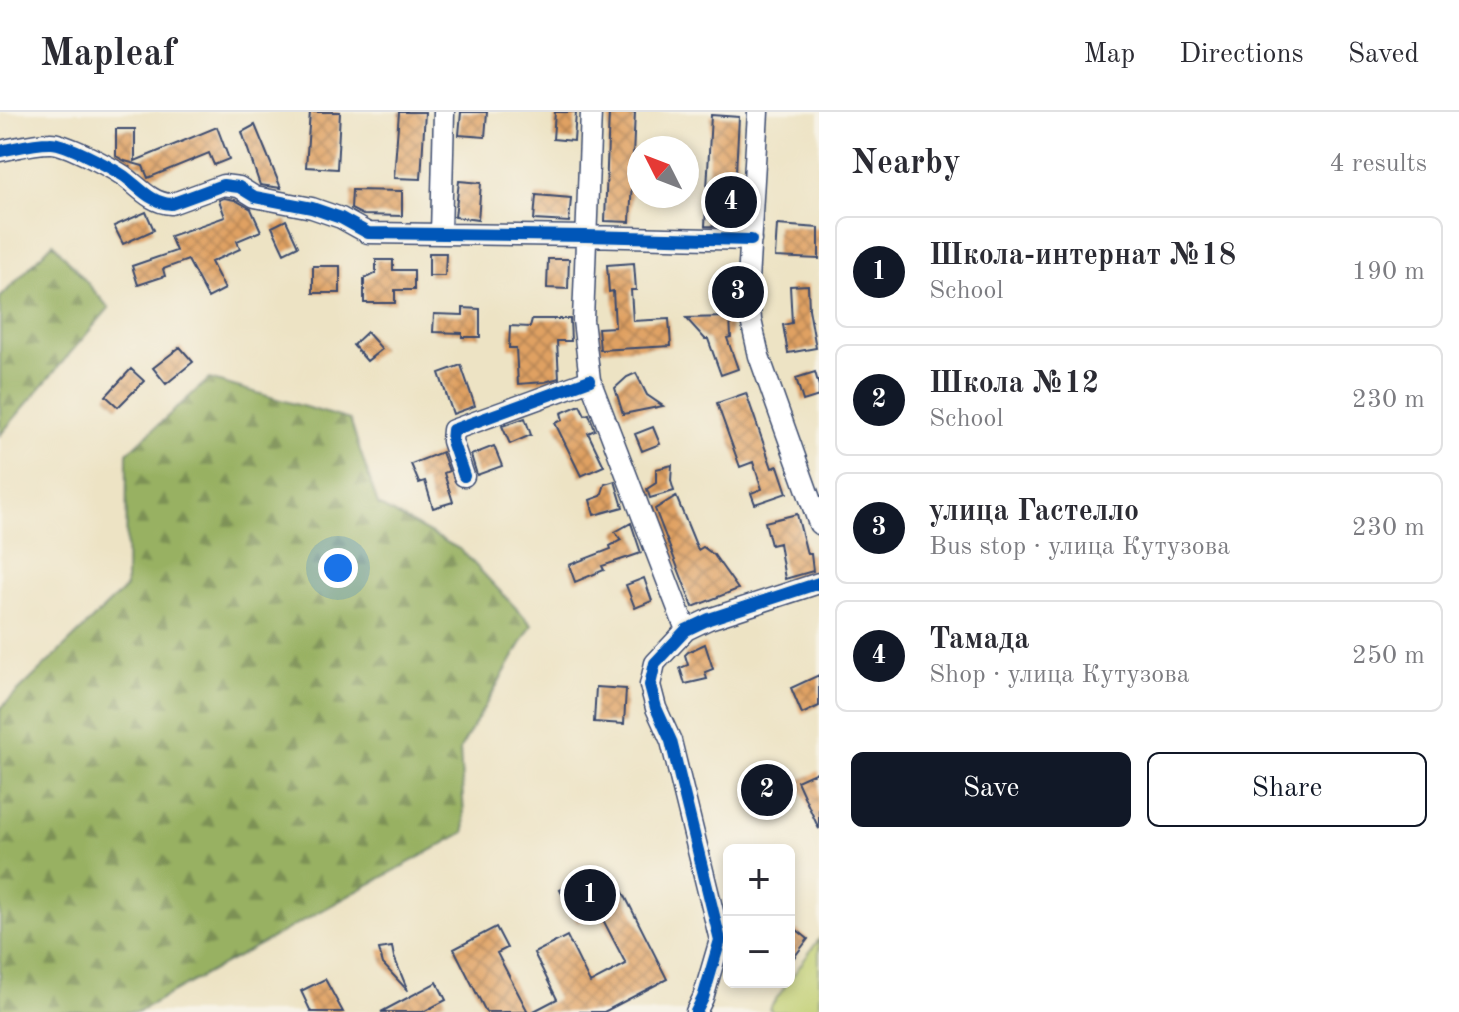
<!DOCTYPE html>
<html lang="en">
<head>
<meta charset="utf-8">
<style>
  :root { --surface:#fff; --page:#f2f2f3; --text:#2b2b33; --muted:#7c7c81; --line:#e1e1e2; --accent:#111827 }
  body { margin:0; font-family:"Old Standard TT",serif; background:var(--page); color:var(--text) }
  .controls { position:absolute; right:24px; bottom:24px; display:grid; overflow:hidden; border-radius:12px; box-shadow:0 4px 12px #0003 }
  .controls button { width:72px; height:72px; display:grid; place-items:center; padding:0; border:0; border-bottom:2px solid var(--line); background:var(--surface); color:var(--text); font:40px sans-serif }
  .compass { position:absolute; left:627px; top:24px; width:72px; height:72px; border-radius:50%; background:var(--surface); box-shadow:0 4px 12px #0003; rotate:312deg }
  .you { position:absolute; left:338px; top:456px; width:28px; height:28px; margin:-20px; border:6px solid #fff; border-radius:50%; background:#1a73e8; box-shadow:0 0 0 12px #1a73e833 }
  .badge { display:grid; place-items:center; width:52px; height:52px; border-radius:50%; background:var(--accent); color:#fff; font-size:26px; font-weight:700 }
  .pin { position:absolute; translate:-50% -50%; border:4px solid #fff; box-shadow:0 2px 8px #0006 }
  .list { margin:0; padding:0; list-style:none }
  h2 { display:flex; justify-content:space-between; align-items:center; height:104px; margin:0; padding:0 32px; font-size:34px }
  h2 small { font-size:26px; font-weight:400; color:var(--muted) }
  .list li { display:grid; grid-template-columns:52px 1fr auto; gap:24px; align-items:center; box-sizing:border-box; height:112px; margin:0 16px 16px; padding:0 16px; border:2px solid var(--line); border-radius:12px }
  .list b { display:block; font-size:30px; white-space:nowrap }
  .list p { margin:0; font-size:26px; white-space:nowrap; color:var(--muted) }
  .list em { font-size:26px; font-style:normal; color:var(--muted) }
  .actions { display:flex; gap:16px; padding:24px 32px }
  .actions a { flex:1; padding:18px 0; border:2px solid var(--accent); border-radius:12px; text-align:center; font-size:28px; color:var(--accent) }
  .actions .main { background:var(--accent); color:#fff }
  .map { position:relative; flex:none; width:819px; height:900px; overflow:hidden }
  header { display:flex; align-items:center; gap:48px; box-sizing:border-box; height:112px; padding:0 40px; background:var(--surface); border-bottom:2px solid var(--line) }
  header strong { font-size:38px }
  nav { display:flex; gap:44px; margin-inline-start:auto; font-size:28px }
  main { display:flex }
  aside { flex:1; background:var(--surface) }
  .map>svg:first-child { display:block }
  .forest { fill:url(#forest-firs); stroke:#5a7060; stroke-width:2 }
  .green { fill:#c0ce70; stroke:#6e7e67; stroke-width:2 }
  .building { fill:url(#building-cross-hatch) }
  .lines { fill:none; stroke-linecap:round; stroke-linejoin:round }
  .minor-casing { stroke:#3a4a6d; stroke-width:23 }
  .minor { stroke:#fff; stroke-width:20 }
  .cycleway-casing { stroke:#f7f3e8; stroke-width:17 }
  .cycleway { stroke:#0057b8; stroke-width:12 }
</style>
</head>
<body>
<header>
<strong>Mapleaf</strong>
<nav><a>Map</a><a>Directions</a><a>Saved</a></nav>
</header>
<main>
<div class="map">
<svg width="819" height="900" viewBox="0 0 819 900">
  <defs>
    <pattern id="forest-firs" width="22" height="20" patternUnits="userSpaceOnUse" patternTransform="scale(2)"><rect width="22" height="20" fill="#98b162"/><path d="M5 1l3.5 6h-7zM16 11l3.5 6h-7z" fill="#7b9054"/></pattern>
    <pattern id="building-cross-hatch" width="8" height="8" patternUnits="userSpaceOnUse" patternTransform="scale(2)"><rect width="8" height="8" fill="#e0a162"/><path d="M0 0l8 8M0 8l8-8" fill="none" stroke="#b58454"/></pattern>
  </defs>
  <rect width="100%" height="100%" fill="#f7f3e8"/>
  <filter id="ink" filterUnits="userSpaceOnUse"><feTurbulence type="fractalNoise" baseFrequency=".0125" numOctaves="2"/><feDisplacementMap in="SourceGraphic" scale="16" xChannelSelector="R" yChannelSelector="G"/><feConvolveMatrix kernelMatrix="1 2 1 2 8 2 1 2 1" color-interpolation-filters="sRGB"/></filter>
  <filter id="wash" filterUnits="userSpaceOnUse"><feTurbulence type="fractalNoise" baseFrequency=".006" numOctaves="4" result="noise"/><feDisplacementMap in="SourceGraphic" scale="32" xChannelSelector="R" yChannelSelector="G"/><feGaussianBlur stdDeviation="1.8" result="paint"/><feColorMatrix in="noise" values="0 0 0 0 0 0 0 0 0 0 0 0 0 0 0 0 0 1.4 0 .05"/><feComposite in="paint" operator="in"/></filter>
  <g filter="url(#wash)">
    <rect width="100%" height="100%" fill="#ede3c4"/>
    <path class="forest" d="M53,131L109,196L0,323V186Z
      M209,267L350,308L378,393L461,438L532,513L460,637L465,720L137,900H0V597L126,475L127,341Z"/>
    <path class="green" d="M819,827V900H773L769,897Z"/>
    <g id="blocks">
      <path class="building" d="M310,0H340L337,57L306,55Z
        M399,0H425L421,67L394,66Z
        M461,0H487L485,25L459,23Z
        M555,0H576L574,29L553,27Z
        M609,0H635L630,110L605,109Z
        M711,3L739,5L733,115L705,114Z
        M255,13L281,76L260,73L242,20Z
        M217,15L229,47L214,53L209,41L148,66L143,54L125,49L116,44V17H135V49Z
        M459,69L481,71L478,108L455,105Z
        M352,78L402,79V104L363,103L351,97Z
        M536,83L571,86L569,110L534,108Z
        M224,86L235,88L251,97L261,119L237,129L240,137L211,150L225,177L208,186L188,148L163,157L165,164L138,173L132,154L176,139L170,124L225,105L219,88Z
        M146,100L154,118L123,132L114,114Z
        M286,108L298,134L284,141L272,115Z
        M777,113L819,116V147L775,145Z
        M429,141H446L445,164H429Z
        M548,147H569L568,177L547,176Z
        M376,148H393V158H414V178H395V191H364V167L376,161Z
        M634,151L636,178H631L633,209L669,207L671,234L600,238L598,216L615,215L613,179L609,180L607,153Z
        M313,154H340V181H313Z
        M808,173L809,197L816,236L788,241L783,213L792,211L790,174Z
        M463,196L480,197V225H462V221L433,220L434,202L463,203Z
        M730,205L731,225L727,226L738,257L721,263L708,227H705L686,206Z
        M532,207H570L571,229H557L559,266L545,270L518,272L516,236H509L510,214L530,215Z
        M367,220L382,237L367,249L353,233Z
        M180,235L193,250L166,272L153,256Z
        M461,253L475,294L453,302L439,261Z
        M131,257L144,269L118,295L106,284Z
        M815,260L819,274V284L803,289L796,266Z
        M636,261L647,283L663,294L623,302L615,276L627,265Z
        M746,281L772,356L778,354L787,381L755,392L751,381L762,377L753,350L740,355L717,291Z
        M580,293L585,303L589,302L595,318L588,321L604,354L581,364L555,311L563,308L561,301Z
        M525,306L531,323L510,332L502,314Z
        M653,315L660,332L642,339L635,322Z
        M494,334L502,354L477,363L471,343Z
        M442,340L449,359L444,361L453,390L433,396L425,369L419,371L411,352Z
        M672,353L671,369L674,379L650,386L647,377L656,371V357Z
        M615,369L623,395L594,403L590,388L601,384L605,372Z
        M676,384L698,438L703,435L714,443L738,477L693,495L655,397Z
        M797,402L807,442H811L813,459L785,467L779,431L771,433L765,410Z
        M631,411L641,441L602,454L604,458L575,470L569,453L611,437L610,434L621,428L615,420Z
        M644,466L652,489L635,496L626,473Z
        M705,532L713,557L705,560L707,567L685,572L680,556L688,553L685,543L688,540Z
        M819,563V594L802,602L791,576Z
        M596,575L626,577L624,612L594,610Z
        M819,659V717L797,669Z
        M598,759L609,780L620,774L667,867L604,900H532L557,887L534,841L567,824L590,871L626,852L599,800L577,811L560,778Z
        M496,815L507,836L497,841L528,900H486L454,837Z
        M797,818L808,827L789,852V829Z
        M392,835L394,845L408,879L383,852L379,837Z
        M325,867L343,900H311L301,879Z
        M437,870L446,888L423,900H381Z"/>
    </g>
  </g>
  <g filter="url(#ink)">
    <use href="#blocks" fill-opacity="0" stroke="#3a4a6d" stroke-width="2"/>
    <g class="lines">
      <defs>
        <path id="minor" d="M591,0L583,208L590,268L686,518
          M758,0L748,169L751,208L759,244L819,412
          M0,39C16,36 33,31 50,31C64,30 110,55 124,64C139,75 151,91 171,92L223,73L239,75L255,85L312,96L341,106L368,121L585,124L751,128
          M441,122L444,0
          M464,364L452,329L453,318L590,268
          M696,900L703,886L720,828L671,629L656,596L650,573L655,551L686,518L709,507L819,471"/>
      </defs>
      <use href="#minor" class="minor-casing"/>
      <use href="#minor" class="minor"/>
      <defs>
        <path id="cycleway" d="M0,39C16,36 33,31 50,31C64,30 110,55 124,64C139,75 151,91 171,92L223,73L239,75L255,85L312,96L341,106L368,121L585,124L751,128
          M464,364L452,329L453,318L590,268
          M696,900L703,886L720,828L671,629L656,596L650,573L655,551L686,518L709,507L819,471"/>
      </defs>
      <use href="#cycleway" class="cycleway-casing"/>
      <use href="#cycleway" class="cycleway"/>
    </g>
  </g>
</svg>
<div class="controls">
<button>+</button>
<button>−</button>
</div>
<svg class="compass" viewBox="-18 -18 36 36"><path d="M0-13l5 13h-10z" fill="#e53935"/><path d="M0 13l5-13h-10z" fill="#7c7c81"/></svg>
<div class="you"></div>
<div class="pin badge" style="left:590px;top:783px">1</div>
<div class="pin badge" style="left:767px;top:678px">2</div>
<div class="pin badge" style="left:738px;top:180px">3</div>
<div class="pin badge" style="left:731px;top:90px">4</div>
</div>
<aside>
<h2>Nearby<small>4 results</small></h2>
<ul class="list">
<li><span class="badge">1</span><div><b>Школа-интернат №18</b><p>School</p></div><em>190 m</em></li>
<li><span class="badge">2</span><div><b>Школа №12</b><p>School</p></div><em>230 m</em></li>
<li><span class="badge">3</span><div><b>улица Гастелло</b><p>Bus stop · улица Кутузова</p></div><em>230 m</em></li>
<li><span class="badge">4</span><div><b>Тамада</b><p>Shop · улица Кутузова</p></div><em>250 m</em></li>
</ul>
<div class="actions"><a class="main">Save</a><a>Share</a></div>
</aside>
</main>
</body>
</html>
